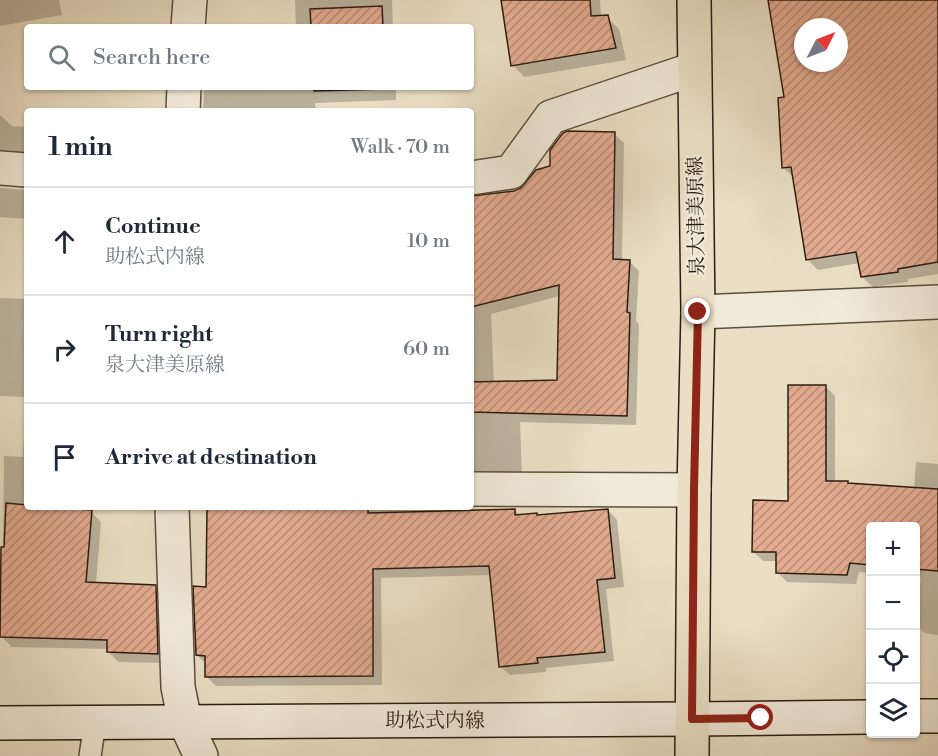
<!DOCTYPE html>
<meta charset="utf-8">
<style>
:root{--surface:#fff;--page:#f2f2f3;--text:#1f2937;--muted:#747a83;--line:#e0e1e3}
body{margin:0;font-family:"Libre Bodoni","Noto Serif JP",serif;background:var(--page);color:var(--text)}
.controls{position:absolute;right:18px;bottom:18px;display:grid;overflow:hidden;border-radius:6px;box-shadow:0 2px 4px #0004}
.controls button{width:54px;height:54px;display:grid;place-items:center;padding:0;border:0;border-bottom:2px solid var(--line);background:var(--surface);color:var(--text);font:30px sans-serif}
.compass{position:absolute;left:794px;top:18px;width:54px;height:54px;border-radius:50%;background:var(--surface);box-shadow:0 2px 4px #0004;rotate:48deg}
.stop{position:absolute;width:18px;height:18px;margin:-14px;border:4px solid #8f2418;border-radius:50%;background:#fff}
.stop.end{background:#8f2418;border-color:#fff;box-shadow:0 2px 6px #0008}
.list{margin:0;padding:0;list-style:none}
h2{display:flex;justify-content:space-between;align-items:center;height:78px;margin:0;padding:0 24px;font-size:26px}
h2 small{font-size:20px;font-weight:400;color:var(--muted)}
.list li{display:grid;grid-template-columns:39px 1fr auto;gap:18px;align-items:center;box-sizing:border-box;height:108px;padding:0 24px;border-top:2px solid var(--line)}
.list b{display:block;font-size:22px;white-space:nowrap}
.list p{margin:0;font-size:20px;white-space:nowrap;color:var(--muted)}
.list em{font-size:20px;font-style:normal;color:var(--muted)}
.icon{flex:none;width:33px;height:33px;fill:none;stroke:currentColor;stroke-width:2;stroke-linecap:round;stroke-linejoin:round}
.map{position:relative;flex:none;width:938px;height:756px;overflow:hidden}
.search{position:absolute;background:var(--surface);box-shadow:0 2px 4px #0004;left:24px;top:24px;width:450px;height:66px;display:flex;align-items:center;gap:15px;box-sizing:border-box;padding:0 21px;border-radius:6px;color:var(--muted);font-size:22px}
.panel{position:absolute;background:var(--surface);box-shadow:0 2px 4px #0004;left:24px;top:108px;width:450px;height:402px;border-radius:6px}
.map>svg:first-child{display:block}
</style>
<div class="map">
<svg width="938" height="756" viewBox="0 0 938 756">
<defs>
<pattern id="building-hatch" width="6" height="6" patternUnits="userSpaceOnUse" patternTransform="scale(1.5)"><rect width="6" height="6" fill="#e4ab91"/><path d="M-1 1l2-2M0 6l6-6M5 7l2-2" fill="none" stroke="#b98b75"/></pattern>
</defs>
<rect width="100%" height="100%" fill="#eadfc5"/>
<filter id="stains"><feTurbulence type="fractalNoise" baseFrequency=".00333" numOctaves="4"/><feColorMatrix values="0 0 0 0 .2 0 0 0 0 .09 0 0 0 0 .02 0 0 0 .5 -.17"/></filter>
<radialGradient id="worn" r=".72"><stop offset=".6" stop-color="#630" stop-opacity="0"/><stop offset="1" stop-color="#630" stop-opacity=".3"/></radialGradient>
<g fill="#0003" fill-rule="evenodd">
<polygon points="0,0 59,0 62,15 0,26"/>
<polygon points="295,0 392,0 393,27 296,27"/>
<polygon points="503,0 600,0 601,17 607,17 619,29 626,60 524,77 513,65"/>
<path d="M769,0h169v274l-30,5v3l-35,5 -11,-10 -2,-14 -42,7 -11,-11 -12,-80 -12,-12 3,-68zM803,27h36v36h-36z"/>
<polygon points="204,87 396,87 396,100 315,103 316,111 203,111"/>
<polygon points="0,115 12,126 27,127 27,161 0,165"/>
<path d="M614,134l10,9 -2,118h7l10,10 -3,50 3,3 -3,101 -116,-3 2,57 -51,3v-284l44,-6 6,-2 30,-23zM560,296l-2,85 -64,2 -3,-69z"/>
<polygon points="0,188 27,190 27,219 0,217"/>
<polygon points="0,298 27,299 27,397 0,396"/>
<polygon points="826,387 835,396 835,482 914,489 916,462 938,464 938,635 924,633 916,624 921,577 916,576 916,526 870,526 870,573 859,572 856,584 787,582 778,573 777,561 763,561 754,552 789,502"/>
<polygon points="25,412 27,413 27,507 75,507 74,510 91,512 101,522 96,584 155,586 165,597 168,663 119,662 108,652 109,649 12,647 2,637 2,607 0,607 0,561 3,561 4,456 23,457"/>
<polygon points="208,507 463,507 471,509 514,509 520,516 538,516 608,510 617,520 624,587 606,589 614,661 546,668 546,672 510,675 500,666 492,575 381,578 382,685 216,686 206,676 206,664 197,655 208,588"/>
</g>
<g fill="url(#building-hatch)" stroke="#2b1d0f" stroke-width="1.5" fill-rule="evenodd">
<polygon points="501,0 590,0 591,16 608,15 616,48 511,66"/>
<path d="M768,0h170v262l-40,7v3l-37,5 -5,-25 -50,8 -15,-93 -9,1 -4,-70 6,-1zM803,27h36v36h-36z"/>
<polygon points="382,6 383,27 311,27 310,9"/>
<polygon points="314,87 385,87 385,89 314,91"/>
<polygon points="567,131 615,132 613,259 630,260 627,312 630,313 627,416 471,412 471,382 557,380 559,285 471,307 471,196 514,191 521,188 536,170 550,166 550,150 563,133"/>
<polygon points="788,385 826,385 826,481 848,481 848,483 938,489 938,571 915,569 915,526 870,526 870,565 850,563 847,575 776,573 776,552 752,552 753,500 788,501"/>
<polygon points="6,503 27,505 27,507 52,507 92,510 86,582 156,585 158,654 107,652 107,640 0,637 1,547 4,547"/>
<polygon points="207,507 368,507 368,513 515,509 515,515 537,513 537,515 608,509 615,578 597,580 605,652 537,658 538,663 499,667 489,566 373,569 373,676 205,677 205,656 196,655 193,586 206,587"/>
</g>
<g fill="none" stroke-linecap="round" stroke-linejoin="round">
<g stroke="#5b4e3c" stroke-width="24">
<polyline id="lane" points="90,756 95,723"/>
</g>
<g stroke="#5b4e3c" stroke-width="36">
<g id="street">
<polyline points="188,27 190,0"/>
<polyline points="183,111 184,87"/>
<polyline points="0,168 27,170"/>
<polyline points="471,178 511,172 551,117 694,69"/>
<polyline points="698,312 938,302"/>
<polyline points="471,489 694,490"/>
<polyline points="172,507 178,687 185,722 201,756"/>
</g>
</g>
<g stroke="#2b1d0f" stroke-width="36">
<g id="secondary">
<polyline points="916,716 938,716"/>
<polyline points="0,723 692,719 870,717"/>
</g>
</g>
<g stroke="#2b1d0f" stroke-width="36">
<polyline id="primary" points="692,756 694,490 698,312 694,0"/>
</g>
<use href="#lane" stroke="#f1ead9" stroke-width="21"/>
<use href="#street" stroke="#f1ead9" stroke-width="33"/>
<use href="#secondary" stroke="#f1ead9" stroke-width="33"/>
<use href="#primary" stroke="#eadfc5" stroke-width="33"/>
</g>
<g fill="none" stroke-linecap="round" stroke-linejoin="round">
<polyline stroke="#8f2418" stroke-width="8" points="698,312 694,490 692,719 761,718"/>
</g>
<g text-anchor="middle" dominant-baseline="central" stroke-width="4.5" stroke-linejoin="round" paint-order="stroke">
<g font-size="20" fill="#2b1d0f" stroke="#f1ead9">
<text transform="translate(697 216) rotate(-91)">泉大津美原線</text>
<text x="435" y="721">助松式内線</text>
</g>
</g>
<rect width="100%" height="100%" filter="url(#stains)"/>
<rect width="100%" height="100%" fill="url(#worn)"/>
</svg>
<div class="controls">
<button>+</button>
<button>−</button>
<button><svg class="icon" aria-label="locate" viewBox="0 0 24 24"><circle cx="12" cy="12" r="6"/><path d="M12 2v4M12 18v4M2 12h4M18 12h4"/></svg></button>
<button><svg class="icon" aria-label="layers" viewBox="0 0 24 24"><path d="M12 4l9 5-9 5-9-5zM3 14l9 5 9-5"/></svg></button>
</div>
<svg class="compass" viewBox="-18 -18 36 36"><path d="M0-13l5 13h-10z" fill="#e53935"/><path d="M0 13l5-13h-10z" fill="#747a83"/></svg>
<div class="stop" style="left:761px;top:718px"></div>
<div class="stop end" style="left:698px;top:312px"></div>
<div class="search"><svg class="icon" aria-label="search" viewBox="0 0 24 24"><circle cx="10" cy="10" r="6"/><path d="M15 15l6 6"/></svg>Search here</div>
<section class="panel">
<h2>1 min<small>Walk · 70 m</small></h2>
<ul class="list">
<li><svg class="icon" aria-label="ahead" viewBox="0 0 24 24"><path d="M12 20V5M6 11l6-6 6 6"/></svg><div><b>Continue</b><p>助松式内線</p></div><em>10 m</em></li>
<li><svg class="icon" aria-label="right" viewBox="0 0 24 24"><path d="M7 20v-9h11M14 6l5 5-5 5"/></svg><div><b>Turn right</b><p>泉大津美原線</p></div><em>60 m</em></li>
<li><svg class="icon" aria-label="arrive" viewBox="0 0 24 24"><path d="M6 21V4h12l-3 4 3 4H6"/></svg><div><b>Arrive at destination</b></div></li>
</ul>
</section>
</div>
